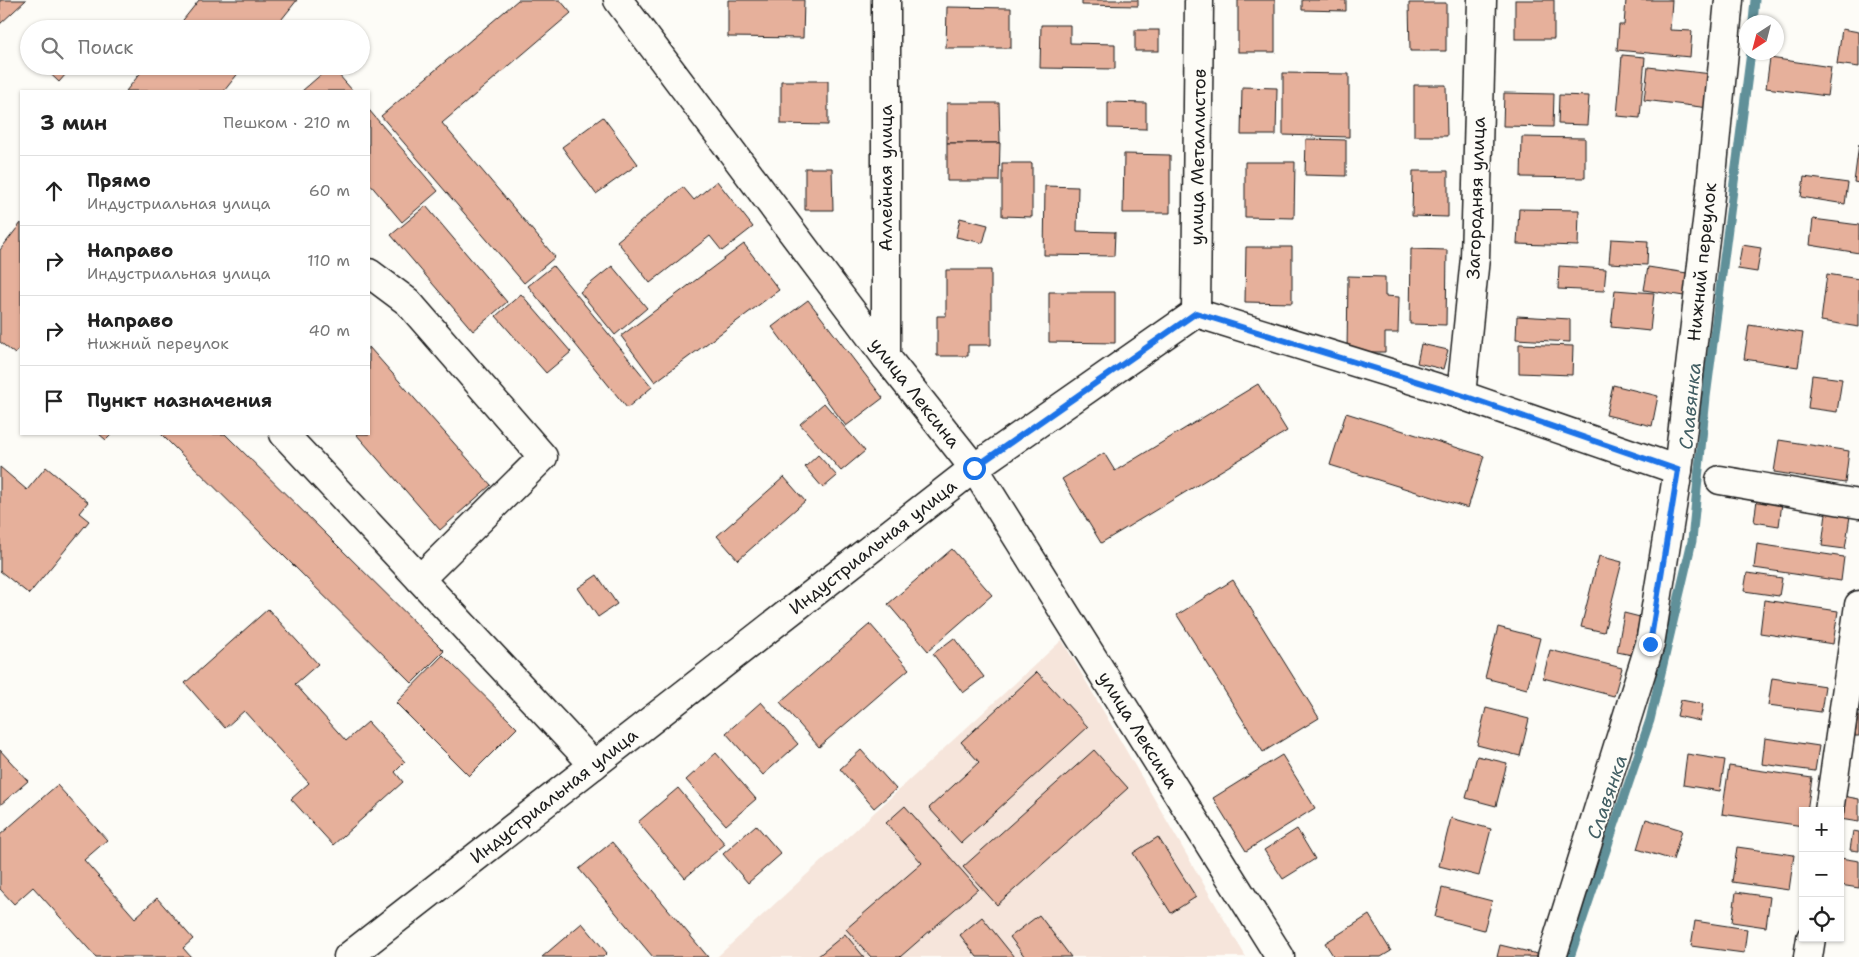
<!DOCTYPE html>
<html lang="ru">
<meta charset="utf-8">
<style>
:root{--surface:#fff;--page:#f2f2f2;--text:#222;--muted:#767676;--line:#e0e0e0}
body{margin:0;font-family:"Shantell Sans",sans-serif;background:var(--page);color:var(--text)}
.controls{position:absolute;right:15px;bottom:15px;display:grid;overflow:hidden;border-radius:0px;box-shadow:0 1px 4px #0004}
.controls button{width:45px;height:45px;display:grid;place-items:center;padding:0;border:0;border-bottom:1px solid var(--line);background:var(--surface);color:var(--text);font:25px sans-serif}
.compass{position:absolute;left:1739px;top:15px;width:45px;height:45px;border-radius:50%;background:var(--surface);box-shadow:0 1px 4px #0004;rotate:216deg}
.stop{position:absolute;width:15px;height:15px;margin:-11px;border:4px solid #1a73e8;border-radius:50%;background:#fff}
.stop.end{background:#1a73e8;border-color:#fff;box-shadow:0 1px 5px #0008}
.list{margin:0;padding:0;list-style:none}
h2{display:flex;justify-content:space-between;align-items:center;height:65px;margin:0;padding:0 20px;font-size:21px}
h2 small{font-size:16px;font-weight:400;color:var(--muted)}
.list li{display:grid;grid-template-columns:32px 1fr auto;gap:15px;align-items:center;box-sizing:border-box;height:70px;padding:0 20px;border-top:1px solid var(--line)}
.list b{display:block;font-size:19px;white-space:nowrap}
.list p{margin:0;font-size:16px;white-space:nowrap;color:var(--muted)}
.list em{font-size:16px;font-style:normal;color:var(--muted)}
.icon{flex:none;width:28px;height:28px;fill:none;stroke:currentColor;stroke-width:2;stroke-linecap:round;stroke-linejoin:round}
.map{position:relative;flex:none;width:1859px;height:957px;overflow:hidden}
.search{position:absolute;background:var(--surface);box-shadow:0 1px 4px #0004;left:20px;top:20px;width:350px;height:55px;display:flex;align-items:center;gap:12px;box-sizing:border-box;padding:0 18px;border-radius:28px;color:var(--muted);font-size:19px}
.panel{position:absolute;background:var(--surface);box-shadow:0 1px 4px #0004;left:20px;top:90px;width:350px;height:345px;border-radius:0px}
.map>svg:first-child{display:block}
</style>
<div class="map">
<svg width="1859" height="957" viewBox="0 0 1859 957">
<rect width="100%" height="100%" fill="#fdfcf7"/>
<filter id="ink" filterUnits="userSpaceOnUse"><feTurbulence type="fractalNoise" baseFrequency=".02" numOctaves="2"/><feDisplacementMap in="SourceGraphic" scale="10" xChannelSelector="R" yChannelSelector="G"/><feConvolveMatrix kernelMatrix="1 2 1 2 8 2 1 2 1" color-interpolation-filters="sRGB"/></filter>
<g filter="url(#ink)">
<polygon fill="#f6e5db" points="1062,640 1246,957 717,957"/>
<g fill="none" stroke-linecap="round" stroke-linejoin="round">
<g stroke="#619099" stroke-width="9">
<polyline points="1753,22 1755,0"/>
<polyline points="1570,957 1650,720 1692,541 1706,397 1751,52"/>
</g>
</g>
<g fill="#e6b09b" stroke="#1c1c1c">
<polygon points="0,0 26,0 0,24"/>
<polygon points="199,0 297,0 274,29 176,29"/>
<polygon points="518,0 560,0 571,13 442,123 555,257 524,283 381,116"/>
<polygon points="728,0 804,0 803,38 728,37"/>
<polygon points="1082,0 1138,0 1138,6 1082,5"/>
<rect x="1238" y="0" width="37" height="52"/>
<polygon points="1302,0 1346,0 1346,11 1302,10"/>
<rect x="1515" y="0" width="39" height="39"/>
<polygon points="1626,0 1672,0 1670,30 1692,31 1690,57 1617,50 1619,25 1624,25"/>
<polygon points="1409,3 1446,3 1446,51 1410,51"/>
<polygon points="947,7 1011,8 1011,48 946,48"/>
<polygon points="1041,25 1070,25 1070,43 1115,44 1115,69 1040,68"/>
<polygon points="1842,29 1859,32 1859,67 1837,64"/>
<rect x="1135" y="30" width="24" height="21"/>
<polygon points="1622,55 1645,57 1640,118 1617,116"/>
<polygon points="1770,58 1831,67 1827,96 1766,88"/>
<polygon points="42,66 73,66 59,82"/>
<polygon points="146,66 244,66 224,91 126,91"/>
<polygon points="331,66 353,91 302,91"/>
<polygon points="1648,67 1712,74 1709,108 1644,100"/>
<polygon points="1283,73 1349,74 1349,137 1283,135"/>
<polygon points="781,81 828,81 828,125 781,124"/>
<polygon points="1414,85 1446,85 1447,136 1414,136"/>
<polygon points="1242,87 1277,88 1276,135 1241,135"/>
<polygon points="1504,93 1554,94 1553,127 1503,126"/>
<polygon points="1559,95 1589,96 1587,125 1558,124"/>
<polygon points="1108,102 1146,103 1146,129 1108,128"/>
<polygon points="947,103 999,103 1000,143 947,143"/>
<polygon points="369,110 438,191 402,222 369,183"/>
<polygon points="603,117 638,164 596,194 562,147"/>
<polygon points="1522,137 1585,138 1585,178 1521,177"/>
<polygon points="1306,139 1346,140 1346,176 1305,175"/>
<polygon points="947,143 1000,143 999,181 947,181"/>
<polygon points="1859,144 1859,183 1854,182"/>
<polygon points="1124,154 1170,155 1170,213 1123,213"/>
<polygon points="1245,162 1295,162 1294,218 1245,217"/>
<polygon points="1002,163 1032,163 1032,217 1002,216"/>
<polygon points="805,168 832,168 833,210 805,210"/>
<polygon points="1413,171 1448,171 1448,217 1412,216"/>
<polygon points="1804,177 1848,183 1845,204 1801,197"/>
<polygon points="717,181 753,227 722,251 710,236 650,283 617,241 683,187 694,200"/>
<polygon points="1045,186 1078,187 1077,231 1115,232 1114,256 1044,255"/>
<polygon points="426,206 507,302 473,331 391,235"/>
<polygon points="1519,209 1579,210 1578,246 1517,244"/>
<polygon points="960,218 988,225 983,243 956,237"/>
<polygon points="1813,219 1859,225 1859,253 1810,245"/>
<polygon points="21,223 21,346 15,354 0,342 0,250"/>
<polygon points="1611,239 1648,241 1647,265 1609,263"/>
<polygon points="744,244 779,290 655,382 621,336"/>
<polygon points="1742,245 1761,248 1757,272 1738,269"/>
<polygon points="1246,247 1292,247 1292,303 1245,302"/>
<polygon points="1411,249 1447,250 1446,325 1410,324"/>
<polygon points="553,266 652,387 627,408 528,286"/>
<polygon points="612,266 647,308 615,335 580,292"/>
<polygon points="1559,266 1606,269 1604,291 1558,289"/>
<polygon points="1648,267 1687,273 1684,296 1644,290"/>
<polygon points="946,270 991,270 991,345 968,345 968,356 937,356 937,316 946,316"/>
<polygon points="1827,274 1859,279 1859,327 1821,321"/>
<polygon points="1348,276 1385,277 1385,296 1399,297 1398,333 1385,333 1385,352 1347,352"/>
<polygon points="1615,290 1654,293 1650,331 1611,327"/>
<polygon points="1049,292 1115,292 1115,343 1049,342"/>
<polygon points="521,294 571,352 546,373 496,316"/>
<polygon points="808,300 883,398 846,426 772,327"/>
<polygon points="1517,316 1570,319 1570,342 1516,339"/>
<polygon points="1749,325 1803,333 1798,367 1744,359"/>
<polygon points="1421,344 1448,350 1443,369 1417,363"/>
<polygon points="1519,344 1573,346 1572,375 1519,373"/>
<polygon points="369,347 491,485 440,530 356,434 369,434"/>
<polygon points="1812,375 1842,379 1837,412 1808,408"/>
<polygon points="1258,384 1287,431 1101,543 1062,479 1104,453 1115,471"/>
<polygon points="1613,385 1658,396 1652,426 1606,415"/>
<polygon points="824,403 865,451 841,471 800,424"/>
<polygon points="1346,413 1484,456 1468,508 1330,465"/>
<polygon points="99,434 112,434 106,440"/>
<polygon points="161,434 225,434 444,651 412,683"/>
<polygon points="1779,440 1849,451 1845,483 1774,472"/>
<polygon points="818,455 837,476 823,488 805,467"/>
<polygon points="0,467 27,490 46,467 88,502 79,513 89,521 29,594 0,571"/>
<polygon points="784,477 805,501 738,560 717,536"/>
<polygon points="1757,500 1782,503 1779,526 1754,522"/>
<polygon points="1826,513 1850,516 1845,549 1822,546"/>
<polygon points="1757,544 1844,557 1841,581 1754,568"/>
<polygon points="952,549 992,595 928,651 888,604"/>
<polygon points="1599,556 1622,562 1604,632 1581,627"/>
<polygon points="1747,573 1782,578 1779,596 1744,591"/>
<polygon points="597,575 617,604 598,617 578,588"/>
<polygon points="1233,580 1319,718 1263,752 1177,615"/>
<polygon points="1764,600 1838,611 1833,644 1760,633"/>
<polygon points="268,609 318,664 295,684 346,741 368,722 405,762 395,772 403,782 333,845 291,799 309,783 244,711 225,728 185,683"/>
<polygon points="1624,613 1640,617 1632,655 1617,652"/>
<polygon points="870,624 909,669 819,747 780,702"/>
<polygon points="1498,627 1540,638 1527,689 1485,678"/>
<polygon points="954,638 984,677 963,693 933,654"/>
<polygon points="1550,650 1622,668 1614,696 1543,678"/>
<polygon points="443,655 517,728 469,776 396,703"/>
<polygon points="1037,672 1088,727 961,843 929,808 979,762 961,742"/>
<polygon points="1772,678 1825,686 1821,712 1768,705"/>
<polygon points="1681,700 1703,704 1700,721 1677,716"/>
<polygon points="761,702 798,744 763,775 726,733"/>
<polygon points="1859,706 1859,736 1855,736"/>
<polygon points="1486,708 1529,719 1520,756 1477,745"/>
<polygon points="1765,738 1819,746 1815,771 1762,764"/>
<polygon points="0,750 28,781 0,805"/>
<polygon points="861,750 896,789 874,808 840,769"/>
<polygon points="1094,750 1128,788 997,905 963,867"/>
<polygon points="716,753 756,799 726,825 686,780"/>
<polygon points="1687,754 1725,760 1720,791 1683,785"/>
<polygon points="1282,755 1315,808 1246,851 1213,798"/>
<polygon points="1477,756 1507,763 1496,806 1466,798"/>
<polygon points="1729,766 1812,778 1807,811 1803,811 1803,826 1722,814"/>
<polygon points="57,785 107,840 84,860 135,918 157,898 193,939 183,948 191,957 96,957 33,887 14,904 0,889 0,835"/>
<polygon points="678,788 725,844 685,878 638,822"/>
<polygon points="1843,796 1859,799 1859,822 1840,819"/>
<polygon points="905,806 978,889 900,957 871,957 846,929 922,863 886,823"/>
<polygon points="1451,818 1491,829 1479,876 1439,866"/>
<polygon points="1646,819 1682,830 1673,860 1637,849"/>
<polygon points="756,825 781,854 748,883 723,854"/>
<polygon points="1297,829 1315,859 1283,879 1264,850"/>
<polygon points="1853,831 1859,832 1859,851 1850,850"/>
<polygon points="1158,837 1196,897 1171,913 1133,853"/>
<polygon points="612,842 708,957 653,957 579,869"/>
<polygon points="1737,847 1794,855 1789,890 1732,882"/>
<polygon points="1840,858 1859,861 1859,888 1840,885"/>
<polygon points="1442,888 1492,901 1484,930 1435,917"/>
<polygon points="1736,892 1770,897 1766,927 1732,922"/>
<polygon points="1039,915 1071,957 1025,957 1010,937"/>
<polygon points="1369,915 1391,951 1381,957 1334,957 1325,943"/>
<polygon points="982,917 1014,957 977,957 960,935"/>
<polygon points="1695,921 1747,929 1744,953 1691,946"/>
<polygon points="582,923 607,953 603,957 542,957"/>
<polygon points="845,934 864,957 817,957"/>
<polygon points="1500,945 1542,955 1541,957 1497,957"/>
</g>
<g fill="none" stroke-linecap="round" stroke-linejoin="round">
<g stroke="#1c1c1c" stroke-width="31">
<g id="minor">
<polyline points="618,0 886,357 974,468 1280,957"/>
<polyline points="369,273 408,302 543,457 420,579"/>
<polyline points="1196,313 1199,0"/>
<polyline points="886,357 886,0"/>
<polyline points="1461,395 1475,258 1482,0"/>
<polyline points="284,434 594,765"/>
<polyline points="1720,480 1859,504"/>
<polyline points="1829,811 1859,605"/>
<polyline points="348,957 974,468 1196,313 1461,395 1678,470"/>
<polyline points="1552,957 1650,644 1678,470 1710,196 1729,0"/>
<polyline points="1808,957 1811,938"/>
</g>
</g>
<use href="#minor" stroke="#fdfcf7" stroke-width="28"/>
</g>
</g>
<g fill="none" stroke-linecap="round" stroke-linejoin="round" filter="url(#ink)">
<polyline stroke="#1a73e8" stroke-width="6" points="974,468 1196,313 1461,395 1678,470 1650,644"/>
</g>
<g text-anchor="middle" dominant-baseline="central" stroke-width="4" stroke-linejoin="round" paint-order="stroke">
<g font-size="18" fill="#1c1c1c" stroke="#fdfcf7">
<text transform="translate(1198 157) rotate(-89)">улица Металлистов</text>
<text transform="translate(886 178) rotate(-90)">Аллейная улица</text>
<text transform="translate(1476 198) rotate(-88)">Загородняя улица</text>
<text transform="translate(1702 262) rotate(-84)">Нижний переулок</text>
<text transform="translate(915 393) rotate(52)">улица Лексина</text>
<text transform="translate(873 547) rotate(-38)">Индустриальная улица</text>
<text transform="translate(1138 730) rotate(58)">улица Лексина</text>
<text transform="translate(554 796) rotate(-38)">Индустриальная улица</text>
</g>
<g font-size="19" font-style="italic" fill="#446065" stroke="#fdfcf7">
<text transform="translate(1690 406) rotate(-84)">Славянка</text>
<text transform="translate(1607 797) rotate(-71)">Славянка</text>
</g>
</g>
</svg>
<div class="controls">
<button>+</button>
<button>−</button>
<button><svg class="icon" aria-label="locate" viewBox="0 0 24 24"><circle cx="12" cy="12" r="6"/><path d="M12 2v4M12 18v4M2 12h4M18 12h4"/></svg></button>
</div>
<svg class="compass" viewBox="-18 -18 36 36"><path d="M0-13l5 13h-10z" fill="#e53935"/><path d="M0 13l5-13h-10z" fill="#767676"/></svg>
<div class="stop" style="left:974px;top:468px"></div>
<div class="stop end" style="left:1650px;top:644px"></div>
<div class="search"><svg class="icon" aria-label="search" viewBox="0 0 24 24"><circle cx="10" cy="10" r="6"/><path d="M15 15l6 6"/></svg>Поиск</div>
<section class="panel">
<h2>3 мин<small>Пешком · 210 m</small></h2>
<ul class="list">
<li><svg class="icon" aria-label="ahead" viewBox="0 0 24 24"><path d="M12 20V5M6 11l6-6 6 6"/></svg><div><b>Прямо</b><p>Индустриальная улица</p></div><em>60 m</em></li>
<li><svg class="icon" aria-label="right" viewBox="0 0 24 24"><path d="M7 20v-9h11M14 6l5 5-5 5"/></svg><div><b>Направо</b><p>Индустриальная улица</p></div><em>110 m</em></li>
<li><svg class="icon" aria-label="right" viewBox="0 0 24 24"><path d="M7 20v-9h11M14 6l5 5-5 5"/></svg><div><b>Направо</b><p>Нижний переулок</p></div><em>40 m</em></li>
<li><svg class="icon" aria-label="arrive" viewBox="0 0 24 24"><path d="M6 21V4h12l-3 4 3 4H6"/></svg><div><b>Пункт назначения</b></div></li>
</ul>
</section>
</div>
